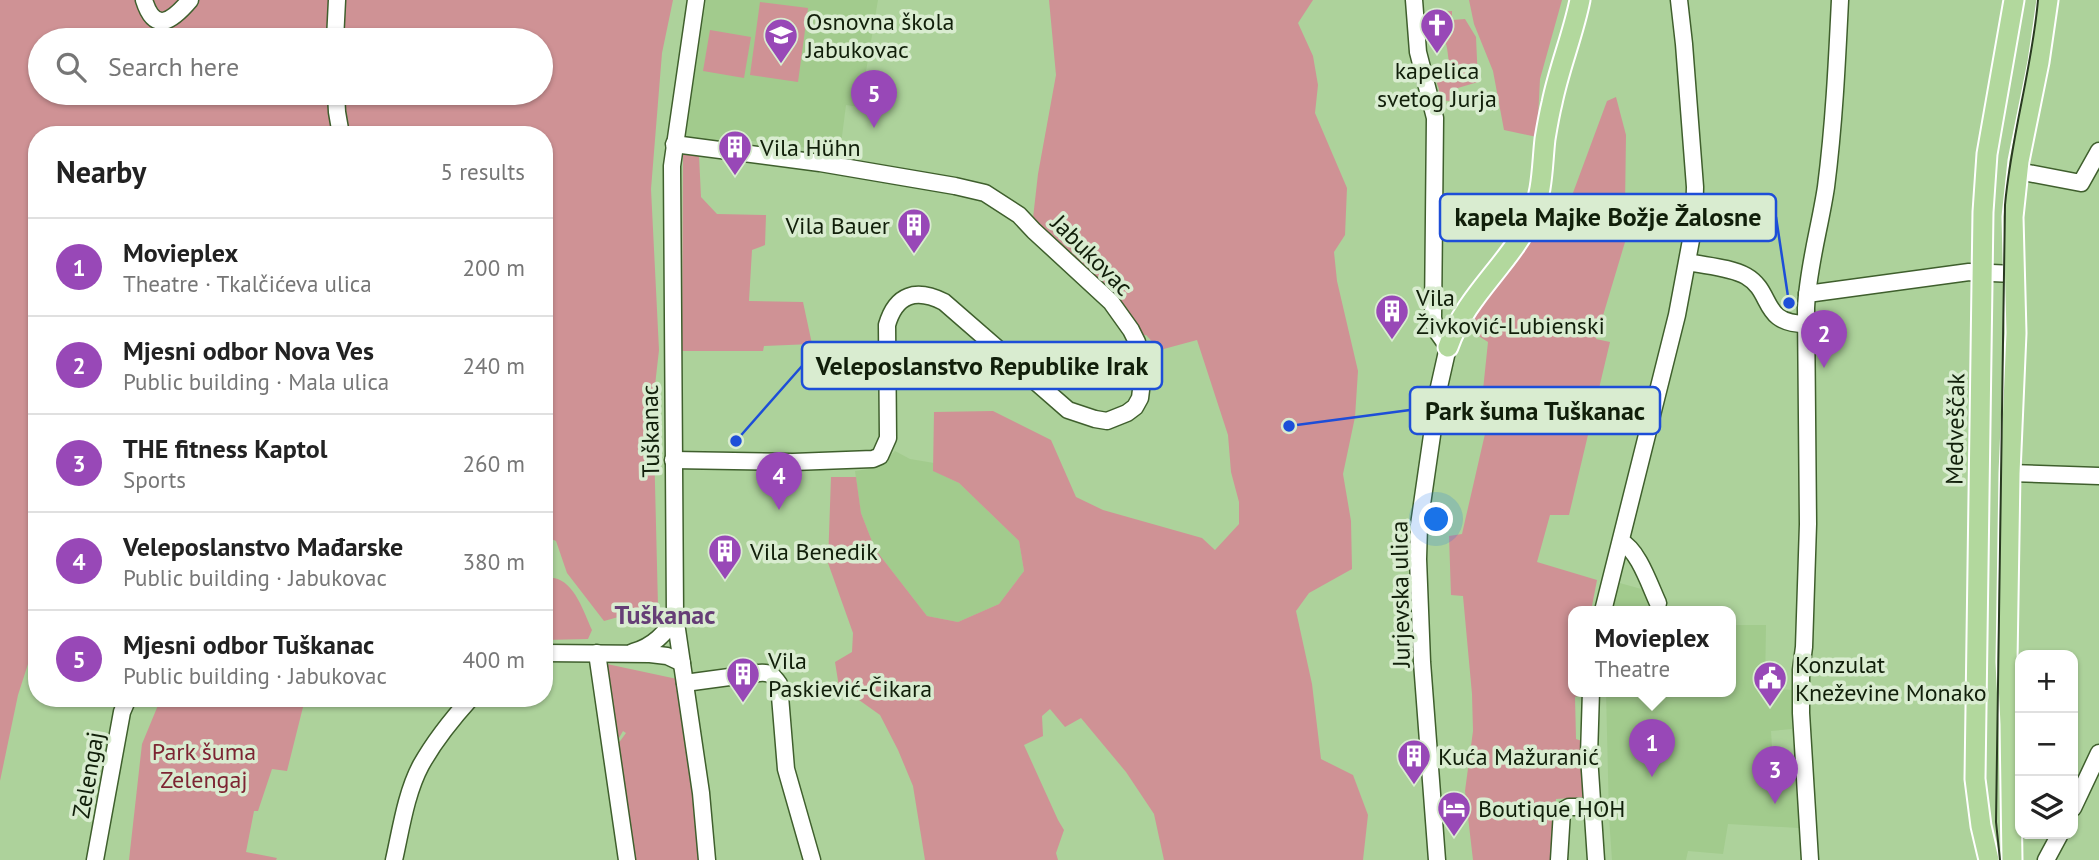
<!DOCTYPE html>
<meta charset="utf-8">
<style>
:root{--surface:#fff;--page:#f2f2f2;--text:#222;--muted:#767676;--line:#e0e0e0;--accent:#9848b7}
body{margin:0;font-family:"PT Sans",sans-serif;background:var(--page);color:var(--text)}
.controls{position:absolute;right:21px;bottom:21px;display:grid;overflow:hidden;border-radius:14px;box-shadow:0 2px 5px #0004}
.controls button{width:63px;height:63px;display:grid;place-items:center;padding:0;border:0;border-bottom:2px solid var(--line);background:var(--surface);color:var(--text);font:35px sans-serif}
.you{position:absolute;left:1437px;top:520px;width:24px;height:24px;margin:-18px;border:5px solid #fff;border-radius:50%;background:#1a73e8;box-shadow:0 0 0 10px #1a73e833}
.badge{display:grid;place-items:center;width:46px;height:46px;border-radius:50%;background:var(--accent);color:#fff;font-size:23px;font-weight:700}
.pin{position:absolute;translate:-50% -58px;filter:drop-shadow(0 2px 4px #0008)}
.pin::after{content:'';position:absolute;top:37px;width:24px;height:21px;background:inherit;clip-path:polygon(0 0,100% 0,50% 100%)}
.popup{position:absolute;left:1568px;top:606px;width:168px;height:91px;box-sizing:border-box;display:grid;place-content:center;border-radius:14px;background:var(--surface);filter:drop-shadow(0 2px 5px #0005);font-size:23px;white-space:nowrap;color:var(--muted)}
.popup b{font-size:26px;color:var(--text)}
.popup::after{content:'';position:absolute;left:50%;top:100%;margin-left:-14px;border:14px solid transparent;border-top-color:var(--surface)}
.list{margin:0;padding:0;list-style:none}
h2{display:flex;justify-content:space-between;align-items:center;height:91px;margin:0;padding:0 28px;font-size:30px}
h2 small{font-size:23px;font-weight:400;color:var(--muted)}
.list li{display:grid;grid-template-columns:46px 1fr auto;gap:21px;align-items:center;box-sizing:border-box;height:98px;padding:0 28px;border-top:2px solid var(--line)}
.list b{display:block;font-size:26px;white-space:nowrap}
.list p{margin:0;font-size:23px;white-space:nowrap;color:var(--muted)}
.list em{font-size:23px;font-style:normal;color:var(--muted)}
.icon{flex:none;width:38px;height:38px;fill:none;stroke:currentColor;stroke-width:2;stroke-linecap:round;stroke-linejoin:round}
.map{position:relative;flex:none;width:2099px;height:860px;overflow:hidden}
.search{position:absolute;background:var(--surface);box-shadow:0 2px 5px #0004;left:28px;top:28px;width:525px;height:77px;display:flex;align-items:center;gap:18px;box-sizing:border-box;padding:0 24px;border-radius:38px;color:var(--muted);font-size:26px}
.panel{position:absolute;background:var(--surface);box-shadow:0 2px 5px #0004;left:28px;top:126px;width:525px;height:581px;border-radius:28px}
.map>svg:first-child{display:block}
</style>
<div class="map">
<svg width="2099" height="860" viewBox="0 0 2099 860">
<rect width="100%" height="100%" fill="#add29b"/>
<g fill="#a2cb8d">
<polygon points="706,0 878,0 860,107 846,105 840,152 745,140 744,146 685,137"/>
<polygon points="895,451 910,459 934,463 934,471 959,483 1019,541 1024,571 999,604 958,622 927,616 875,549 861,513 855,471 869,469 883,463"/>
<polygon points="1616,582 1663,595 1658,607 1677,611 1612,611"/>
<polygon points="1731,625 1766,625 1765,688 1792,690 1792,729 1771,731 1774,778 1795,777 1799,828 1728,824 1723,854 1688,851 1686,860 1612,860 1609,817 1606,691 1731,691"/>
</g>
<g fill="#cf9295" fill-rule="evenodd">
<path d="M0,0h673l-11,53 -11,136 8,161 -6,53 5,203 -54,15 -37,-48 -11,-32 -12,-5v-401h-507v501l-19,59 -18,86zM40,40h501v53h-501z"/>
<polygon points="1049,0 1313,0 1298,23 1313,56 1318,85 1315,113 1347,188 1345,235 1334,252 1337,281 1358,371 1355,417 1343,474 1351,521 1352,569 1309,593 1296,611 1312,684 1321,759 1353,775 1368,815 1363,860 1164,860 1154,814 1126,772 1081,718 1065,727 1050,709 1042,716 1043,736 1024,745 1058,820 1064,830 1056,853 1058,860 925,860 913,786 898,750 880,715 852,695 850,686 839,687 835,662 852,652 853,633 828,563 831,477 856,477 861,513 875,549 927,616 958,622 999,604 1024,571 1019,541 959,483 933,471 934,412 993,411 1051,440 1076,497 1103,510 1202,538 1215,550 1239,524 1239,502 1231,472 1228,435 1197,340 1160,350 1146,335 1140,336 1038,228 1033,218 1038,174 1056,75"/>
<polygon points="1469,0 1562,0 1540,79 1537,137 1504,130 1493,71 1474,24"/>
<polygon points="760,2 808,8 798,82 750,75"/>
<path d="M1452,11v9l13,-1 11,18 2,45 -27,8 -1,11 -12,-1 1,-11 -6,-17 17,-4c-4,-20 0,-34 -22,-38l-4,-17z"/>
<polygon points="710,30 751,37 744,78 703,71"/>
<polygon points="1616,97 1626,135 1625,206 1634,212 1596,339 1610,342 1569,515 1550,515 1537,562 1597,580 1591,611 1573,611 1573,691 1584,691 1584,694 1575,697 1576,739 1582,741 1586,797 1556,799 1553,838 1555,860 1473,860 1465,791 1473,731 1472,694 1463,596 1451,595 1449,536 1462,534 1490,412 1481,409 1488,342 1466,328 1494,286 1530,244 1546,207 1567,209 1607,101"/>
<polygon points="683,155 699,155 701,197 717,214 766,215 765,245 752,250 749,301 803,302 812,344 764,346 763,351 682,351"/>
<path d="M554,578c21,4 30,35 38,52l-4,9 -44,1v-60z"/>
<polygon points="607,664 677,679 695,783 701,860 636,860 619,750 615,748 626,733 623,731 615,745 607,688"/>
<polygon points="161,698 308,698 303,707 287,771 272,769 258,811 254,811 246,852 277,858 276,860 129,860 142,744"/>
</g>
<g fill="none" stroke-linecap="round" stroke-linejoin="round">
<g stroke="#3f5f2d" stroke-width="19">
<g id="minor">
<path d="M144,0c11,35 29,20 46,0"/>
<polyline points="696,0 672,166 675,616 701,793 707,860"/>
<polyline points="1414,0 1418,52 1435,118 1433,318 1436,330 1448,347 1439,387 1419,525 1418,559 1422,662 1437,860"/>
<polyline points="335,40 337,0"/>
<polyline points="336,93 337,112 341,135"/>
<polyline points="2018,171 2081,183 2099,151"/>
<path d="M1688,262c18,4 42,5 58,14 28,16 14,48 60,48"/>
<polyline points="1807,294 1969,272 2014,274"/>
<path d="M673,460l120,2 80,-3 7,-3 8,-18 -1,-113c9,-31 29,-37 57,-23l124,108 27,9 12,2 20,-8 8,-6 5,-9 2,-16 -5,-40 -6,-12 -20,-28 -77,-71 -15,-16 -34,-22 -30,-7 -135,-23 -146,-19"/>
<polyline points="2010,473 2099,476"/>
<path d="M1621,542c17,7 29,44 37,61"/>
<polyline points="1603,611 1677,315 1694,224 1695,187 1684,44 1679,0"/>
<path d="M633,652c19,-5 34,-19 42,-36"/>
<polyline points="544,653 650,654 667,656 682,663"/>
<polyline points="597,653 627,860"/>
<path d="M685,683l74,-10c11,-1 14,2 20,11l7,85 26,91"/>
<polyline points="1591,691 1589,756 1596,860"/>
<polyline points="2073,808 2099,753"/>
<polyline points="95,860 122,712 128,698"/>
<path d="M394,860c7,-31 12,-67 27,-95 14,-25 31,-46 50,-67"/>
<polyline points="1559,860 1562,811 1569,807 1591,807"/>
<path d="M1810,860l-9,-147v-43l3,-23 4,-123 -2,-216c2,-41 14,-81 20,-121 8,-62 11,-125 14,-187"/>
<polyline points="2046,860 2060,834"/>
</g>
</g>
<g stroke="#fff" stroke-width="23">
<g id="major">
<path d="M1448,347c18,-52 62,-83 83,-129 12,-25 11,-53 14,-79 2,-12 4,-24 7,-36 7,-35 21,-68 28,-103"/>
<polyline points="1989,860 1981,826 1975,779 1983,212 1987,154 2014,0"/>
<polyline points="2012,860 2010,724 2007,662 2010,473 2016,333 2013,217 2019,161 2039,62 2048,0"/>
</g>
</g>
<use href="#minor" stroke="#fff" stroke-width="16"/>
<use href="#major" stroke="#b2d89d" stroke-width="19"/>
<path stroke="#293a20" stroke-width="2" d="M2000,860l-4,-38 9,-617c6,-69 27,-136 33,-205"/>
</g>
<defs>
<g id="church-pin" transform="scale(1.75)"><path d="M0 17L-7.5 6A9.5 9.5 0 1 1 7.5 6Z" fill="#9848b7" stroke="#d9ecd0"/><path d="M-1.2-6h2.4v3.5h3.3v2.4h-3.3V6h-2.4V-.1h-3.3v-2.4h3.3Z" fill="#fff"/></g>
<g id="school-pin" transform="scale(1.75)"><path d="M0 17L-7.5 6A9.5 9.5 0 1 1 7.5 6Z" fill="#9848b7" stroke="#d9ecd0"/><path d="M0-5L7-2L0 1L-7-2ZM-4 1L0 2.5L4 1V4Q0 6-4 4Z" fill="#fff"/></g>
<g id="building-pin" transform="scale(1.75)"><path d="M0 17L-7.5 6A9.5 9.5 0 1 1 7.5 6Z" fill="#9848b7" stroke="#d9ecd0"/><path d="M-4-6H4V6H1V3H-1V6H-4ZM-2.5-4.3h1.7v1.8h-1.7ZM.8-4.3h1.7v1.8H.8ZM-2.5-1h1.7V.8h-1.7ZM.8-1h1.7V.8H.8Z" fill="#fff"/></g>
<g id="civic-pin" transform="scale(1.75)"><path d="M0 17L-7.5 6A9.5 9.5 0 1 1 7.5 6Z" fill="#9848b7" stroke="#d9ecd0"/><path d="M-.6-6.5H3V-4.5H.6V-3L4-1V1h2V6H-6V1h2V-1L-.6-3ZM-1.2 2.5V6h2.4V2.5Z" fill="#fff"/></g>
<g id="hotel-pin" transform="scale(1.75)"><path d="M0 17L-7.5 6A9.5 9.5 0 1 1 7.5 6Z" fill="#9848b7" stroke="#d9ecd0"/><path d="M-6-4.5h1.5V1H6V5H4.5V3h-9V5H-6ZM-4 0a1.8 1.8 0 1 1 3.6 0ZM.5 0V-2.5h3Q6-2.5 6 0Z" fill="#fff"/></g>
</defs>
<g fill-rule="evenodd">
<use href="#church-pin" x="1437" y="25"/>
<use href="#school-pin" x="781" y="35"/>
<use href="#building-pin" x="735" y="147"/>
<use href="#building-pin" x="914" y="225"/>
<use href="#building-pin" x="1392" y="311"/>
<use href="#building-pin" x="725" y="551"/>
<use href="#building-pin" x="743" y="674"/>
<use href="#civic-pin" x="1770" y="678"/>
<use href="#building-pin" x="1414" y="756"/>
<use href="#hotel-pin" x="1454" y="808"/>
</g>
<g text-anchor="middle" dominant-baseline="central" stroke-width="7" stroke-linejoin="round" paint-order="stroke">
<g font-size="24" fill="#111f0a" stroke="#d9ecd0" text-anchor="start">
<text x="806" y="21">Osnovna škola<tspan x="806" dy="28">Jabukovac</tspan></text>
<text x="1437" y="70" text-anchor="middle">kapelica<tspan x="1437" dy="28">svetog Jurja</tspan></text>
<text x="760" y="147">Vila Hühn</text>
<text x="890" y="225" text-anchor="end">Vila Bauer</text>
<text x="1416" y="297">Vila<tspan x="1416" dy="28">Živković-Lubienski</tspan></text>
<text x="750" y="551">Vila Benedik</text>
<text x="768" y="660">Vila<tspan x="768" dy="28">Paskiević-Čikara</tspan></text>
<text x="1795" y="664">Konzulat<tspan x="1795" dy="28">Kneževine Monako</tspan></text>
<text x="1438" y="756">Kuća Mažuranić</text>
<text x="1478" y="808">Boutique HOH</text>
</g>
<g font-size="24" fill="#111f0a" stroke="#d9ecd0">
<text transform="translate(1092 255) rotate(45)">Jabukovac</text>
<text transform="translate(1955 429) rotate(-89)">Medveščak</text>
<text transform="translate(650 431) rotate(-91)">Tuškanac</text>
<text transform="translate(1400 594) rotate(-91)">Jurjevska ulica</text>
<text transform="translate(88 775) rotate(-80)">Zelengaj</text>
</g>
<g font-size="24" fill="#7d2432" stroke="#d9ecd0">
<text x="204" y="751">Park šuma<tspan x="204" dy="28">Zelengaj</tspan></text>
</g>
<g font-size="26" font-weight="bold" fill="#653e76" stroke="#d9ecd0">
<text x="665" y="614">Tuškanac</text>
</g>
</g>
<path fill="none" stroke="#1d4ed8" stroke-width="2.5" d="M1789 303L1776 217M736 441L802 366M1289 426L1410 410"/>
<g fill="#1d4ed8" stroke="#d9ecd0" stroke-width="2.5">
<circle cx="1789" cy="303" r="7"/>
<circle cx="736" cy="441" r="7"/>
<circle cx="1289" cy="426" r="7"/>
</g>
<g fill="#d9ecd0" stroke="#1d4ed8" stroke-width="2.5">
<rect x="1440" y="194" width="336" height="47" rx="7"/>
<rect x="802" y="342" width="360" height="47" rx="7"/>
<rect x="1410" y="387" width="250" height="47" rx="7"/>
</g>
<g font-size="26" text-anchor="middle" font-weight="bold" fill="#111f0a">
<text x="1608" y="226">kapela Majke Božje Žalosne</text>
<text x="982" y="375">Veleposlanstvo Republike Irak</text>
<text x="1535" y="420">Park šuma Tuškanac</text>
</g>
</svg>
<div class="controls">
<button>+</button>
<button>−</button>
<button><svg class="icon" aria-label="layers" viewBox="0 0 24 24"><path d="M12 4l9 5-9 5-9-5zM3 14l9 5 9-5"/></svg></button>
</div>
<div class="you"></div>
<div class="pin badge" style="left:1652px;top:777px">1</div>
<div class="popup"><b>Movieplex</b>Theatre</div>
<div class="pin badge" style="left:1824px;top:368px">2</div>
<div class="pin badge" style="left:1775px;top:804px">3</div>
<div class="pin badge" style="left:779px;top:510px">4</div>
<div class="pin badge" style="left:874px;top:128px">5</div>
<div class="search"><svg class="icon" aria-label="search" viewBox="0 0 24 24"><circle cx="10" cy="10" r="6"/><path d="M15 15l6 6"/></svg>Search here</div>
<section class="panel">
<h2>Nearby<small>5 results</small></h2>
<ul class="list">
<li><span class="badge">1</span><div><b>Movieplex</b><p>Theatre · Tkalčićeva ulica</p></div><em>200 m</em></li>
<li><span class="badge">2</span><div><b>Mjesni odbor Nova Ves</b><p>Public building · Mala ulica</p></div><em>240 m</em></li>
<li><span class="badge">3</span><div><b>THE fitness Kaptol</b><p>Sports</p></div><em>260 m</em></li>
<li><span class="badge">4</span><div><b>Veleposlanstvo Mađarske</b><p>Public building · Jabukovac</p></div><em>380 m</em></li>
<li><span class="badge">5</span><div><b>Mjesni odbor Tuškanac</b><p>Public building · Jabukovac</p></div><em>400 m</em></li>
</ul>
</section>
</div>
